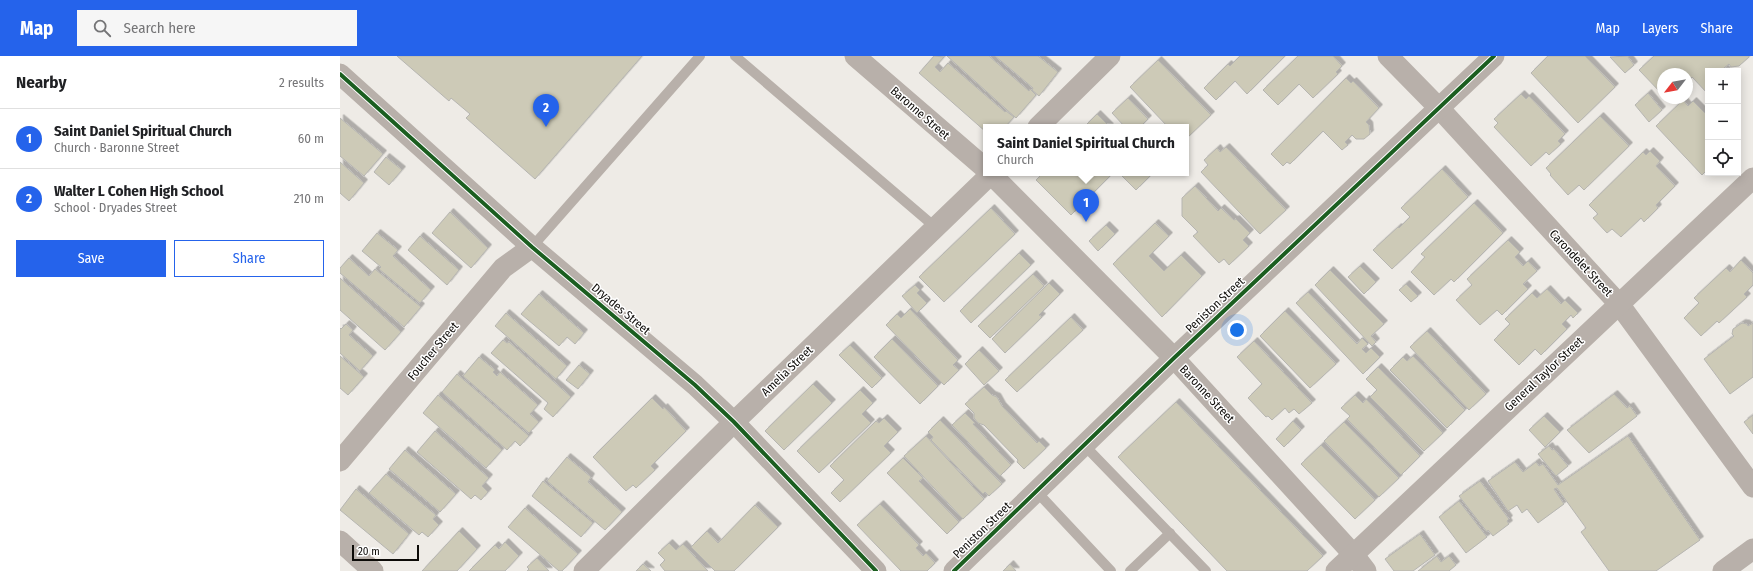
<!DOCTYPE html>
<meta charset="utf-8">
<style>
:root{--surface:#fff;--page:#f6f6f6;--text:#202124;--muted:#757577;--line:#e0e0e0;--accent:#2563eb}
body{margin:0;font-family:"Fira Sans Condensed",sans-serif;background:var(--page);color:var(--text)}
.controls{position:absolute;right:12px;top:12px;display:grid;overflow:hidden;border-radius:0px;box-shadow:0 2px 10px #0003}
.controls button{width:36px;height:36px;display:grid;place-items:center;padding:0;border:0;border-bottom:1px solid var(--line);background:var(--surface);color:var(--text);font:20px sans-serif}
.compass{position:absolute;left:1317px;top:12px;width:36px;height:36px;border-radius:50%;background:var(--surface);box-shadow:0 2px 10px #0003;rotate:239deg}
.scale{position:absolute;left:12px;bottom:10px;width:67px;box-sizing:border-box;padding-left:4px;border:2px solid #0d0b08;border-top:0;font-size:11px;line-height:14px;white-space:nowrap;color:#0d0b08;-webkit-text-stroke:3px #fff;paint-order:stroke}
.you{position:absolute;left:897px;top:274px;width:14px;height:14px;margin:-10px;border:3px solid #fff;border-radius:50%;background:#1a73e8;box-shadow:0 0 0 6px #1a73e833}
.badge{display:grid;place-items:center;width:26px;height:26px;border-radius:50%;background:var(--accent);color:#fff;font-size:13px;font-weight:700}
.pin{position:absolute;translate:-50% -33px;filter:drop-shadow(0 1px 2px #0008)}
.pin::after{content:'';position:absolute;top:21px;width:14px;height:12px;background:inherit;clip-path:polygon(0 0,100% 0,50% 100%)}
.popup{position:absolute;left:643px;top:68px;width:206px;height:52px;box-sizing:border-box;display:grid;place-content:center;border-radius:0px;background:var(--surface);filter:drop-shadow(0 1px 3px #0005);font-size:13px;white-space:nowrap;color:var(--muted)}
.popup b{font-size:15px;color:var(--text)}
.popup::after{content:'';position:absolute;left:50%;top:100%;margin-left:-8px;border:8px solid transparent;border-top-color:var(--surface)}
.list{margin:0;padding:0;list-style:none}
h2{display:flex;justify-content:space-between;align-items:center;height:52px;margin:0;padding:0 16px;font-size:17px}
h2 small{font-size:13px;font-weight:400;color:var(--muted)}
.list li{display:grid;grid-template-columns:26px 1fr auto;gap:12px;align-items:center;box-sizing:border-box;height:60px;padding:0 16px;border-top:1px solid var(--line)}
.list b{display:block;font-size:15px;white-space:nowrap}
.list p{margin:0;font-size:13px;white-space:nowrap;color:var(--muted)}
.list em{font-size:13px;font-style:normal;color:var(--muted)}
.actions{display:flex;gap:8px;padding:12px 16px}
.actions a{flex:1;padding:9px 0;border:1px solid var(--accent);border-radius:0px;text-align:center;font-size:14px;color:var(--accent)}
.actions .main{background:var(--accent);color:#fff}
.icon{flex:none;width:22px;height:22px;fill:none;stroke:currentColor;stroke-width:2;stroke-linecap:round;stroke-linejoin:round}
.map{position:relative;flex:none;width:1413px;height:515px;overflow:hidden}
header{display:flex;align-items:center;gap:24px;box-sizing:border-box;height:56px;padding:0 20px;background:var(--accent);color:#fff}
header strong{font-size:19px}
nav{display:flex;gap:22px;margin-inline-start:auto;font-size:14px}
.search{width:280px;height:36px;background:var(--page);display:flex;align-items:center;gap:10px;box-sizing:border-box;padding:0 14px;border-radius:0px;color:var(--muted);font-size:15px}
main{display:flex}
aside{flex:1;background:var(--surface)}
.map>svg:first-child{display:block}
</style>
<header>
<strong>Map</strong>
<div class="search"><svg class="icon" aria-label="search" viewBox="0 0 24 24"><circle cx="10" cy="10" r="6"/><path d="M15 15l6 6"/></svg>Search here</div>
<nav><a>Map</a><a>Layers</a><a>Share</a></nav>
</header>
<main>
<aside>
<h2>Nearby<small>2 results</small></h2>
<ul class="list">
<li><span class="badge">1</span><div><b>Saint Daniel Spiritual Church</b><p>Church · Baronne Street</p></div><em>60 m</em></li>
<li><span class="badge">2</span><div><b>Walter L Cohen High School</b><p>School · Dryades Street</p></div><em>210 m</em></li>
</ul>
<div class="actions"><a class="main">Save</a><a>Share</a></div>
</aside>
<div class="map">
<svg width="1413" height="515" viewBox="0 0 1413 515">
<defs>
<filter id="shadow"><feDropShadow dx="3.5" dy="-3.5" stdDeviation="0" flood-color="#0004"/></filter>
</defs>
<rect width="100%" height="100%" fill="#eeebe6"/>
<g fill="#cdcab7" stroke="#b6b5b1" filter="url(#shadow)">
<polygon points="57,0 302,0 195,123 126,62 130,58 111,42 109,45"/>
<polygon points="594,0 604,1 595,11 600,16 608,7 665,56 666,55 674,61 665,71 646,71 646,76 579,17"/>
<polygon points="607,0 649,0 689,35 690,33 696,39 676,62"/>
<polygon points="655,0 698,0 718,16 699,40 692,34 693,32"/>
<polygon points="900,0 945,0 907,38 895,25 876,44 864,32 888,8 890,10"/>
<polygon points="958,0 993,0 1002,10 996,16 998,18 973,42 959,28 938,49 923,34"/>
<polygon points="1208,0 1245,0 1275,31 1238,67 1191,17"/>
<polygon points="1289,0 1288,1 1294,9 1285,17 1270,1"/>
<polygon points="1314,0 1409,0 1409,1 1399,10 1391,11 1389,8 1384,12 1387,15 1368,15 1368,38 1352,21 1347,26 1347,18 1323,18 1323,39 1299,14"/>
<polygon points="818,4 871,59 846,83 846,71 828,71 790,31"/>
<polygon points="1006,22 1011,27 1013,25 1039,52 1026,66 1029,69 1030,78 1024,83 1016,83 1012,79 1005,86 1008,89 1002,94 983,75 950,108 947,106 943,110 931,98"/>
<polygon points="1308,37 1322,54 1309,66 1295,49"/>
<polygon points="1181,38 1186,43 1189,40 1225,78 1218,85 1221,88 1209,99 1206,96 1191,110 1154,71 1158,67 1154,63"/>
<polygon points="788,42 808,63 800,71 785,71 772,57"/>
<polygon points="1343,44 1348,50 1353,45 1368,60 1368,113 1362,119 1316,70"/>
<polygon points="757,58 770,71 745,70"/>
<polygon points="1260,60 1289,90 1244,134 1239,129 1228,139 1210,119 1211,118 1206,112"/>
<polygon points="0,62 43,98 24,120 0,100"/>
<polygon points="886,91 946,154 920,178 861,116 868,109 864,104 877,92 880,96"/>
<polygon points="1310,95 1320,105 1316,110 1335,130 1316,149 1318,152 1304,166 1301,162 1281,181 1272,173 1267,177 1253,162 1258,158 1249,149 1303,96 1306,99"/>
<polygon points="46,101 62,114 49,129 34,116"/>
<polygon points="0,106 24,127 9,145 0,137"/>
<polygon points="1102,113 1128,141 1052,213 1033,194 1058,171 1059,172 1070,161 1061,152"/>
<polygon points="703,117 767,117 770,120 731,159 696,124"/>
<polygon points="779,117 813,117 796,134"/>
<polygon points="855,130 878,155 881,152 894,164 896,163 910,177 903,184 909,190 889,209 884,203 879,207 853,180 858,176 842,160 842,142"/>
<polygon points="1134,147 1163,177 1114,226 1111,223 1094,239 1071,216 1085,201 1081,198"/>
<polygon points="651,152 675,178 604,246 579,221"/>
<polygon points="110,156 148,192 131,212 92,177"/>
<polygon points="815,167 829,180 809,200 824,215 841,199 862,220 822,261 773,208"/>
<polygon points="766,169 775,178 758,195 749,185"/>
<polygon points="37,177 58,194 53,200 91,234 80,247 39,213 41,211 22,195"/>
<polygon points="80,180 119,214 107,229 68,194"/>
<polygon points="1168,184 1180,196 1175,201 1183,210 1188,205 1197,215 1183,228 1188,233 1162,259 1157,254 1140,269 1116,244 1132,229 1127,223"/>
<polygon points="679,197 691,209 631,267 620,255"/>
<polygon points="9,202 29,220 35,213 81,251 64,271 0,217 0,212"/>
<polygon points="1401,204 1413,217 1413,229 1404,238 1407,241 1379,267 1377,265 1361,280 1344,262 1359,247 1354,242 1386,212 1390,216"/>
<polygon points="1020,210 1036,226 1024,238 1008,221"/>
<polygon points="990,214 1044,268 1031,280 1036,286 1032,290 975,229"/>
<polygon points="693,218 704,230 650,282 638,270"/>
<polygon points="0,222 61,276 45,294 0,254"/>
<polygon points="709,227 720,238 699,259 702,261 665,297 652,283"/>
<polygon points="1066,228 1078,240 1071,246 1059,234"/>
<polygon points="575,229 580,234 577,237 587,247 577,257 562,240"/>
<polygon points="1207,233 1221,248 1225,244 1238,257 1233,262 1231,259 1222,268 1227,273 1201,299 1195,293 1179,309 1154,284 1170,268 1165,263 1192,237 1197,242"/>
<polygon points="968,236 1017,288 1022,282 1028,288 1022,293 1026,297 1031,292 1040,301 1023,318 956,247"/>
<polygon points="199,238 244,277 235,288 227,281 219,290 181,258"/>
<polygon points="570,253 618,304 613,309 619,314 604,329 546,269 557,258 561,262"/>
<polygon points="945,255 996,308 970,332 920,280"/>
<polygon points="166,257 227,310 216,323 155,270"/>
<polygon points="731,261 743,274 677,336 665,324"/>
<polygon points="1402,267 1407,268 1408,270 1413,267 1413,321 1390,338 1364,303 1394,280 1392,278 1393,273"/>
<polygon points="6,268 13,274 9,279 33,300 20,315 0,297 0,272 1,273"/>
<polygon points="1087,275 1146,338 1129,354 1070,291"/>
<polygon points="552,283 598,330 580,348 534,301"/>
<polygon points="163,284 167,287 169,286 231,341 213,361 204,353 208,347 151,297"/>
<polygon points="914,285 972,347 959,358 954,353 949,357 945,352 932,364 928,360 926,361 908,342 922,328 897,301"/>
<polygon points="510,289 542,322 532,332 499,299"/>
<polygon points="639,294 659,315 644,329 625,308"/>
<polygon points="0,300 24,321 8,339 0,332"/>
<polygon points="1073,300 1125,354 1107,372 1050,314 1063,301 1067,305"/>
<polygon points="139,301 155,314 153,316 157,320 160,316 198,349 190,358 199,366 189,377 123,320"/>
<polygon points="239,309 250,318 238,333 226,324"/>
<polygon points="1038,311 1103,377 1084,395 1030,341 1037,334 1026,323"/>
<polygon points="117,318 189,380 180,390 175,385 167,394 102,336"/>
<polygon points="473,328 492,347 444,394 425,375"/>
<polygon points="644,331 652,339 657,341 662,350 697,387 699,385 706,392 684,413 677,406 678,404 644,369 638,367 634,362 634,357 625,348"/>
<polygon points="520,334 533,347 522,358 531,367 479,417 457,395"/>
<polygon points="1274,338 1287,352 1290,350 1297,360 1249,397 1227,374"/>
<polygon points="98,339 162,394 146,412 83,357"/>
<polygon points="1015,339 1023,347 1026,343 1080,400 1061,419 1007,363 1010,360 1001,352"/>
<polygon points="312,342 323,353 324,351 346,375 311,410 315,414 296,432 293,429 286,435 253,401"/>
<polygon points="836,346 983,500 967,515 887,515 778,401"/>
<polygon points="625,357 635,367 633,368 671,409 660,420 612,369"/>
<polygon points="1413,359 1413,378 1404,366"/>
<polygon points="1204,360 1220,376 1205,391 1189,374"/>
<polygon points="544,362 558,376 544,390 551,397 500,446 491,437 504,424 490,410 536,365 539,367"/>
<polygon points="600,364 662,428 649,440 645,436 643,438 591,384 593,381 588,376"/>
<polygon points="953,365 961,374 944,391 936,383"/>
<polygon points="1004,366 1059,422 1039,441 984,385"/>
<polygon points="95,375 149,422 142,430 148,436 141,444 135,439 131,443 77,396"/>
<polygon points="586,380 644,443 623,463 564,400"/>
<polygon points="1288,380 1360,484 1316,515 1269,515 1241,476 1246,472 1217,432 1214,433 1224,448 1198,467 1187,453 1182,457 1177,449 1168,455 1148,425 1175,406 1183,416 1196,406 1199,410 1203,408 1218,429"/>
<polygon points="981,389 1035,444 1015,463 961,408"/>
<polygon points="1209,390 1212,394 1214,393 1228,410 1216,420 1198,398"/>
<polygon points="65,394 116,438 100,456 49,413"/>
<polygon points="227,401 251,421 248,426 282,456 265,474 207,425"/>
<polygon points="563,402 583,422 579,425 619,466 607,478 547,417"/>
<polygon points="46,418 96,459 93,463 99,469 88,481 82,476 79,479 29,437"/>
<polygon points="203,425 253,467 241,481 192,440"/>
<polygon points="1140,425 1169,463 1167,465 1169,468 1153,480 1148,474 1147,476 1119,440"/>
<polygon points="16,433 69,478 53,498 0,454"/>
<polygon points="1119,445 1147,481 1126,497 1099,461"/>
<polygon points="540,448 579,489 576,492 583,500 586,497 595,507 587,515 561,515 517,469"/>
<polygon points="415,449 438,471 394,515 375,515 351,491 367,475 378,487"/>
<polygon points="185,452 238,498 222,515 219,515 168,471"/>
<polygon points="119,475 137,493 117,515 82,515"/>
<polygon points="1080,478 1095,499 1073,515 1054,515 1045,503"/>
<polygon points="165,486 179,500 165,515 129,515 155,489 159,493"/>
<polygon points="329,487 336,494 343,488 368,515 325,515 320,509 325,504 318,497"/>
<polygon points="1097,500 1101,506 1109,500 1116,509 1109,515 1078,515"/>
<polygon points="197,502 209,515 187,515 189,513 187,511"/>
<polygon points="303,508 311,515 296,515"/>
<polygon points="670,508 676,515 663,515"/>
</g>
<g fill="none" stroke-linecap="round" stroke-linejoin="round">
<g stroke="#b8b0aa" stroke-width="10">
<polyline points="395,0 595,171"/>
<polyline points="192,191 360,0"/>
<polyline points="744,389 866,515"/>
<polyline points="696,435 771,515"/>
<polyline points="790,515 830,477"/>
</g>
<g stroke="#b8b0aa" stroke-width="21">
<polyline points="515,0 646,113"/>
<polyline points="1048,0 1099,52 1279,248 1413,431"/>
<polyline points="0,18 192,191 355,329 394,366 536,515"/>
<polyline points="698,71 770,0"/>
<polyline points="650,117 834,302 1013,498 1026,515"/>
<polyline points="0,405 163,212 192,191"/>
<polyline points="0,485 33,515"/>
<polyline points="244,515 394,366 652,117"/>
<polyline points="614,515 834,302 1154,0"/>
<polyline points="996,515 1413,122"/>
<polyline points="1383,515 1413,493"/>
</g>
<g stroke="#fff" stroke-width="6">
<g id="cycleway">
<polyline points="0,18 192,191 355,329 394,366 536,515"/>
<polyline points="614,515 834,302 1154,0"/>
</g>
</g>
<use href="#cycleway" stroke="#1b5e20" stroke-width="4"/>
</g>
<g text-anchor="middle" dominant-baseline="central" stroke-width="3" stroke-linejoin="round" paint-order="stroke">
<g font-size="12" fill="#0d0b08" stroke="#fff">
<text transform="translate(580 57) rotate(41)">Baronne Street</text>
<text transform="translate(1241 207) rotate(47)">Carondelet Street</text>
<text transform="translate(875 249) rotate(-43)">Peniston Street</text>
<text transform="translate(281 253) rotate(40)">Dryades Street</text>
<text transform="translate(93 295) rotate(-50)">Foucher Street</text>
<text transform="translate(447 315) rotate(-44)">Amelia Street</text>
<text transform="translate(1204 318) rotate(-43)">General Taylor Street</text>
<text transform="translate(867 338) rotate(47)">Baronne Street</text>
<text transform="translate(642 474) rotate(-44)">Peniston Street</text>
</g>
</g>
</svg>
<div class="controls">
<button>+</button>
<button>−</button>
<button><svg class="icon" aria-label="locate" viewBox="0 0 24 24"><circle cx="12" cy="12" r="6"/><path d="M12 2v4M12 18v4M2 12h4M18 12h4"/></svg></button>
</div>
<svg class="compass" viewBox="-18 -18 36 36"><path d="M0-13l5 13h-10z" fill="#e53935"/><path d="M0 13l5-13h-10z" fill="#757577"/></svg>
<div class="scale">20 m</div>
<div class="you"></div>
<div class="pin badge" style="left:746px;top:166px">1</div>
<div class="popup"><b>Saint Daniel Spiritual Church</b>Church</div>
<div class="pin badge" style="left:206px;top:71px">2</div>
</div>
</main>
